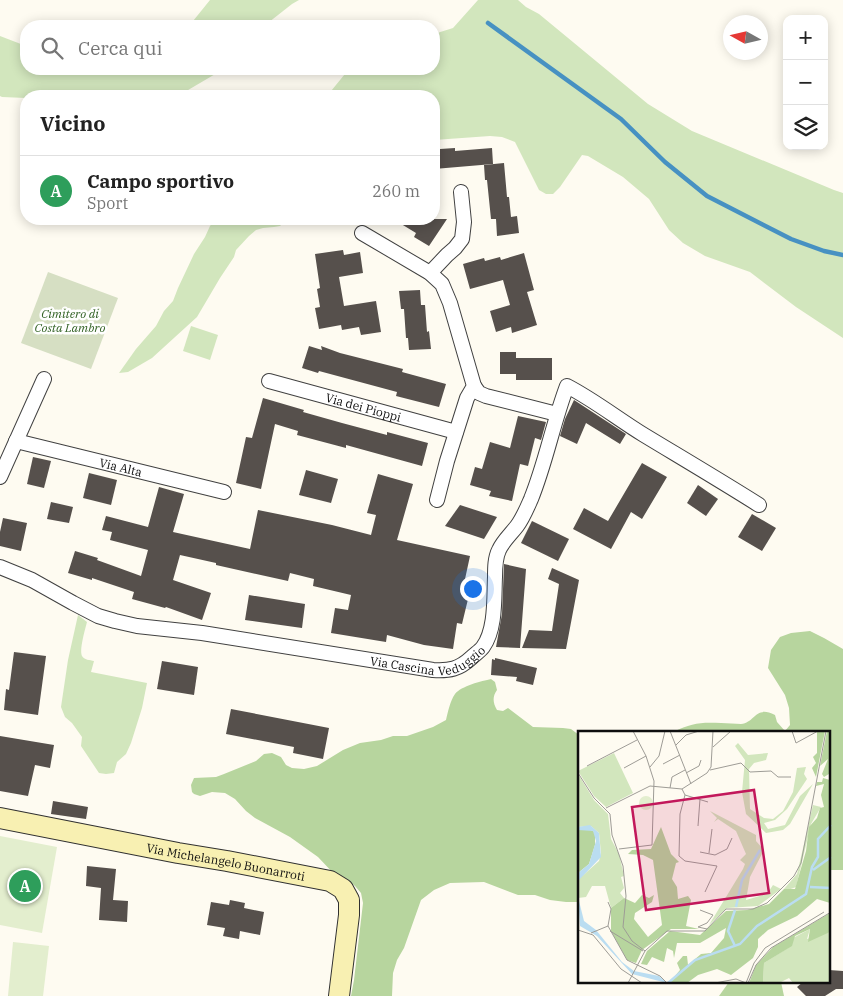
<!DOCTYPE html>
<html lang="it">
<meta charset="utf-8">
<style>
:root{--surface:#fff;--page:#f6f6f6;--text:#222;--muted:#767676;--line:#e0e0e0;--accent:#1a73e8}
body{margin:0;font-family:"IBM Plex Serif",serif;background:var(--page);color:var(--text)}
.controls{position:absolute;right:15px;top:15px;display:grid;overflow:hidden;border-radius:10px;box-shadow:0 2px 12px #0003}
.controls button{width:45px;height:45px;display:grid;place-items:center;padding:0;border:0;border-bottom:1px solid var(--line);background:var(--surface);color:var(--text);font:25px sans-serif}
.compass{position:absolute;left:723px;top:15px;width:45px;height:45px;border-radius:50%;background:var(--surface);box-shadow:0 2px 12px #0003;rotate:278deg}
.you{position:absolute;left:472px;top:588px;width:18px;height:18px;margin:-12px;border:4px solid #fff;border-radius:50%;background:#1a73e8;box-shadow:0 0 0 8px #1a73e833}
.badge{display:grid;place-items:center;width:32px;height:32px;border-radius:50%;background:var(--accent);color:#fff;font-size:16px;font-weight:700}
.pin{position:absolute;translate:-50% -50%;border:2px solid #fff;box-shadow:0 1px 5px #0006}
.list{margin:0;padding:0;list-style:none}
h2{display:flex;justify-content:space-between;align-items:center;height:65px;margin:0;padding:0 20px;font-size:21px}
h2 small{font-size:16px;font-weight:400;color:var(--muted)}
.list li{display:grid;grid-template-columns:32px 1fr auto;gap:15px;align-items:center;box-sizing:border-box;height:70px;padding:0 20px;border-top:1px solid var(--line)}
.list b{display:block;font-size:19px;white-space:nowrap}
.list p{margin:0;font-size:16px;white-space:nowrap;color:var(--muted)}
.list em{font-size:16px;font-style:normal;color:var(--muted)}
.icon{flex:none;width:28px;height:28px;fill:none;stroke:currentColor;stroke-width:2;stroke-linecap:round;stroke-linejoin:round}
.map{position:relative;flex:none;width:843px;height:996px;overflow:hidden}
.search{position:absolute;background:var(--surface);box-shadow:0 2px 12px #0003;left:20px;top:20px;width:420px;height:55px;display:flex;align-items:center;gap:12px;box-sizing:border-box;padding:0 18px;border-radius:20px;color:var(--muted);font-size:19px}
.panel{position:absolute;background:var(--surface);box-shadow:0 2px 12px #0003;left:20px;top:90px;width:420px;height:135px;border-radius:20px}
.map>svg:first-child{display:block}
</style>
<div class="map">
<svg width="843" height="996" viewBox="0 0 843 996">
<rect width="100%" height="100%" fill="#fefbf1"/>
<g fill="#d2e6bd">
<polygon points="210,0 299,0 292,4 264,26 189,26"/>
<polygon points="478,0 518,0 526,7 539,14 648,104 692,131 834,190 843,193 843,338 796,307 750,272 705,256 683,243 669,230 649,199 623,177 588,156 582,155 560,187 553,194 546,194 539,190 515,142 502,137 490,136 434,140 434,96 327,96 349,69 434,69 434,34 453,28"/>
<polygon points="0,36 26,46 26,69 221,69 217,73 183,93 170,96 26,96 26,98 2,97 0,96"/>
<polygon points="215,219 287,219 280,226 274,227 263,228 256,230 249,236 236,250 234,257 220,278 197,317 152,358 128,372 119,373 136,349 156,326 164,311 173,301 178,288 194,254 205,237 210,226"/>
<polygon points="191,326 218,335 210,360 183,351"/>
<path d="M78,615l9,7c-2,8 -8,28 -5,34 2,4 8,4 12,5l-3,11 56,11 -5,25 -11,35 -5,11 -9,8 -3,11 -8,1 -7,-1 -18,-27 1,-9 -10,-14 -7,-6 -4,-10 7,-47z"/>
</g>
<g fill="#b7d59e">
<path d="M810,631l14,7 19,11v221h-14v-138h-156c19,-9 27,-10 48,-9 7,0 14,1 20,1 15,-2 14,-19 34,-9l2,7 8,9 5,-6 -1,-17 -4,-13 -17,-27 3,-18 9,-13 11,-4z"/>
<path d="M491,679l4,3 2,8c-5,7 -4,13 0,20l6,1 5,-3 25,19 30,1 8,1 8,6v167h-13l-16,-2 -15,-5h-17l-34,-13 -34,1 -16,7 -13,10 -17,48 -7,12 -4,13 -1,23h-41l3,-16 9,-77 -2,-10 -6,-7 -7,-6 -13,-5 -17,-18 -28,-20 -35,-19 -9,-7 -11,-12 -10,-6 -13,-1 -12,4 -6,-2 -2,-2 -1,-7 3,-7 22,-1 8,-3 32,-13 8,-7 8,-1 9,4 5,8 6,3 12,1 13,-3 26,-16 17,-7 21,-3 12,-4h14l26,-9 13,-7c2,-8 4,-19 9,-26 6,-8 27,-13 36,-15z"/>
<polygon points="729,982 781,982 784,996 719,996"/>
</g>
<polygon fill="#d6dfc3" points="48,272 118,298 91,369 21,343"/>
<g fill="#e3eece">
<polygon points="0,836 57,847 42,933 0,925"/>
<polygon points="13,942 49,946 43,996 8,996"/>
</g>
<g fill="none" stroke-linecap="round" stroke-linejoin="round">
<polyline stroke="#4791c2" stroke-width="4.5" points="488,23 621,119 665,162 707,196 791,239 824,251 843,255"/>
</g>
<g fill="#56504c">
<polygon points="455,148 455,151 492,148 493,164 434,169 434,156 440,155 440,149"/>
<polygon points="504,163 507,197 509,197 511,217 517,216 519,233 497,236 496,219 491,219 487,180 485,180 484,165"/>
<polygon points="393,219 447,219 429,246 414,237 416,233"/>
<polygon points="343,250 344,255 360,252 363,273 339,277 344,306 376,301 381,332 361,335 359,327 342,330 341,325 319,329 315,308 320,307 317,289 320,288 315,254"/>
<polygon points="524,253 534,290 527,292 537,325 512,333 511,327 496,332 490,311 510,305 503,280 470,289 463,264 484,258 485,261 500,257 501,260"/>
<polygon points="420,290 421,305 425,305 427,332 429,331 431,349 409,350 408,338 406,338 404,309 401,309 399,291"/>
<polygon points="309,346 322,350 321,346 340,353 403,369 402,372 446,384 439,407 396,396 397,392 319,371 318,373 302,368"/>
<polygon points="500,352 516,352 516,358 552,358 552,380 516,380 516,374 500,374"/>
<polygon points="263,398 304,410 303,412 342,423 387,435 387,432 428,443 422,466 346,445 346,448 297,435 298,431 275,424 261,489 236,483 246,437 252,438"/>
<polygon points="574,400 626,434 620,444 586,423 577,444 560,436 565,419"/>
<polygon points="518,416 546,422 541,440 535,438 528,466 520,464 512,501 489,496 491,491 470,485 475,467 482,469 490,442 510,448"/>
<polygon points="33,457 51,461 44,488 27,484"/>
<polygon points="642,463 667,477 642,519 631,512 611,549 573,529 584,508 608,521"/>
<polygon points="306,470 338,479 331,503 299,495"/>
<polygon points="89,473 117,480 111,505 83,498"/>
<polygon points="378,474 413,484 397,540 470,556 462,593 469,595 462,624 457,623 453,649 424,645 387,635 386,642 331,633 335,608 348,610 351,595 313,586 314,579 290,573 288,581 216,565 216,563 180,555 173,580 211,593 202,620 166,607 165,608 132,599 134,592 92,578 92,580 68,573 75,551 98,558 97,560 141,576 148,550 110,540 112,532 102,530 106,516 148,527 159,487 184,494 173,532 250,549 258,510 332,525 371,535 376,515 367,513"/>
<polygon points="698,485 718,499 706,516 687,503"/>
<polygon points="51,502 73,507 69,523 47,519"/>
<polygon points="460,505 497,517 484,539 445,526"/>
<polygon points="752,514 776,528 762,551 738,537"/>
<polygon points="3,518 27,523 21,551 0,546 0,532"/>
<polygon points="532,521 569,539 558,561 521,543"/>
<polygon points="504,564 526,569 520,648 496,647 502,614"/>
<polygon points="552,568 579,580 566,649 522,648 529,630 552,631 559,584 548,579"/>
<polygon points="249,595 305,604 302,628 245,620"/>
<polygon points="14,652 46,656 38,715 4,710 6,689 9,690"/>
<polygon points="495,658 537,668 533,685 516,681 517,677 491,675 492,659 495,660"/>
<polygon points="162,661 198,667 194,695 157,689"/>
<polygon points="231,709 329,728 323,759 293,753 294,747 226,734"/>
<polygon points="0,736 54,745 50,768 35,765 28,796 0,791"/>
<polygon points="53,801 88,807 86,819 51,814"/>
<polygon points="87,866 116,869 113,900 128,901 127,922 99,920 101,888 86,886"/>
<polygon points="230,900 245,903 244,908 264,912 260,935 240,931 239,939 223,936 225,928 207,925 211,902 229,905"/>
<polygon points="829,970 843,971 843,989 836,989 825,996 806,996 797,987 803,982 829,982"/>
</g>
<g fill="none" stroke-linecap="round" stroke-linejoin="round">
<g stroke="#414141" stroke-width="16">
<g id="street">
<polyline points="362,233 430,273 442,284 450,303 474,386 467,398 447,461 437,500"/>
<polyline points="430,273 447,255 455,248 462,239 464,222 461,192"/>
<path id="s1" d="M269,381l187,51"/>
<polyline points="474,386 479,393 486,396 557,414"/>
<path id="s2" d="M16,441l208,51"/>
<polyline points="0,477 44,379"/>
<path id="s3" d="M0,567l32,13 41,23 25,13 17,5 22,5 65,7 231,37c17,1 26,-1 38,-12 4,-4 9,-7 12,-11 13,-18 11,-49 12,-70 0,-9 0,-19 4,-27 4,-9 12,-16 18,-24 6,-8 10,-18 14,-27 15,-37 22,-76 36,-113 27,14 51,33 77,49 38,23 77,46 115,70"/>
</g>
</g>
<g stroke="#303030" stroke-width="22">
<g id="secondary">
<path id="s4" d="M0,818l178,35 49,8 103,20 13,8 6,11v15l-10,81"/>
</g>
</g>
<use href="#street" stroke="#fff" stroke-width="14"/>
<use href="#secondary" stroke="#f8f0b2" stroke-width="20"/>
</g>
<g text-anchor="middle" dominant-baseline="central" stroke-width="5" stroke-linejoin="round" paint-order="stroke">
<g font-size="12" font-style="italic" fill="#316124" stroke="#fff">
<text x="70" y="313">Cimitero di<tspan x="70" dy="14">Costa Lambro</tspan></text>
</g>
<g font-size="12" fill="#0e0e0e" stroke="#fff">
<text stroke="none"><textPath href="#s1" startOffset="98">Via dei Pioppi</textPath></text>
<text stroke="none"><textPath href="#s2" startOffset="108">Via Alta</textPath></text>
<text stroke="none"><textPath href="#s3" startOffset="446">Via Cascina Veduggio</textPath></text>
<text stroke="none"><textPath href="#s4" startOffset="230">Via Michelangelo Buonarroti</textPath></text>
</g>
</g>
<g transform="translate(578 731)">
<rect width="252" height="252" fill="#fefbf1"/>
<path d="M160,12l10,12 20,-2 -2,7 -12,3 -5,6 1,40 14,9 9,1 10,-8 10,-19 4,-24 9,-1 -2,7 3,5 -20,30 -12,11 -11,3 4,6 17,-4 15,-29 13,-12 -23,40 -7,6 -17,3 -20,-19 -4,-22 3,-32 -10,-14zM36,22l19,40 -27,14 -12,-11 -16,-25zM0,43l16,26 14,14 3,25 8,15 5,22 -3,1 3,11 -4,5 4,5 -13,10 -6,-22h-13l-6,11 -8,1 1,-19 20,-18 2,-8 -2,-20 -8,-7 -13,1zM235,74l8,2 -10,17 -15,63 -8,3 -4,-1 13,-15zM132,80l46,24v6l8,9 -14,27 -4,23 21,-6 6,-9 8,4 -23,17 -31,2 -18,17 34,-56 2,-5 -5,-4 6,-6 -10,-23 -18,-12 -4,3 3,-4zM232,198l-3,10 23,-7v51h-37l-4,-5 -10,5h-16l1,-20 24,-15 5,-10z" fill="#d2e6bd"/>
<path d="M239,0h8l-9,46 -4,-9 4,-5 -3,-6 4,-4zM249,0h3v172l-13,-4 -20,17 -29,14 -10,9v8l-5,11 -22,17 -14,-6 -19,6 -11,8h-18l11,-13 -3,-7 6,-7h4l1,9 13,-11 10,-1 13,-15 2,-10 -26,15h-23l-3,15 -1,-7 -6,-3 -3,14 -12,-5 -5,8 -6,-1 6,-13 23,-20 30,4 26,-24 21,-1 22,-6 15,-15h11l11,-38 3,-24 8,-9 3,-10 4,-1 -3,-12 3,-11 -8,2 1,-4h5l1,-4 7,2 -1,-6 -5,3 -2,-3 6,-15 -8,7zM83,96l10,27 8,8 -3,1 -4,16 5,8 1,12 10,-3 3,4 -5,26 13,3h-28l-29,21 -6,13 -9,-3 -16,-29v-23l13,-10 11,5 7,-8 7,3 5,-3 -2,7 -17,11 -1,6 14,18 14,-12 -9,-65 -10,-5 -15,-1 4,-4 19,-1zM10,98l7,3v13l-6,19 -11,9v-43zM252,182v19l-22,10 2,-13 -15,7 -3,10 -28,17 -1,20h-14l7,-18 17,-18z" fill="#b7d59e"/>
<path d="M61 72a7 7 0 1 1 14 0a7 7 0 1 1-14 0Z" fill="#e3eece"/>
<path d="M12,94l9,8 2,24 -23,24v-8l11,-9 7,-23 -3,-10 -15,-1v-3zM0,166l6,24 12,9 26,32 12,9 25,5 8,7 -35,-9 -35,-38 -17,-10z" fill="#baddf1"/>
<path fill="none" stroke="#baddf1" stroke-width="2.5" d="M235,139l18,-13M232,156l21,1M158,176l6,-27 18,-30M157,215l-7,-15 7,-21M90,252l27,-23 45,-16 17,-18 49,-32 6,-27 6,-10v-18l13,-14"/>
<path fill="none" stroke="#9e9c96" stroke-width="1" d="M92,0l21,53M214,0l4,12 22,-12M98,14l10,-10 13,-4M135,16l18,-16M85,33l17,-9M9,35l50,-26M72,36l9,-11 6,-25M46,37l22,-12M132,39l31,-7 9,9 21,-1 7,6h13M0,42l16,25 16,16 2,21 11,31 3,30 -3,31 9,14 13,10M108,42l13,-7 2,-6M92,57l2,-11 13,-7M104,58l3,6 23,7M107,64l-5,19 -1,42 6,5 32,5 -12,26M28,77l44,-22 32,3 25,-16 4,-6 2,-36M120,95l2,-27M41,118l33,-4 2,-64 -8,-25 -13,-25M122,121l15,3 12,-6 5,-11M131,122l3,-24M30,171l3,7 -3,17M122,179l13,5 -6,8 -9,4 9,2M30,195l19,34 33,16 7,7M0,199l15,5 28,34 21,14M32,200l33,20M13,202l17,-7M50,252l17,-32 22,-20h38l21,-22h27l14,-6 27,-27 7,-13 25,-132M137,252l21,-4 10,4 8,-20 11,-15 59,-36M170,252l8,-18 15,-17 60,-36"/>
<path fill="#c2185b" fill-opacity="0.15" stroke="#c2185b" stroke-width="2.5" d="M176,59l15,103 -123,17 -14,-103z"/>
<rect width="252" height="252" fill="none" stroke="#0e0e0e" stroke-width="2.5"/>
</g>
</svg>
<div class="controls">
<button>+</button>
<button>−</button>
<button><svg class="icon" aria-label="layers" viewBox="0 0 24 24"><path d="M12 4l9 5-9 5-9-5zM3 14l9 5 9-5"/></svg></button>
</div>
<svg class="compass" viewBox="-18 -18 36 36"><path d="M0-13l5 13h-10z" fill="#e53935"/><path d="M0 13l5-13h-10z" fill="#767676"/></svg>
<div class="you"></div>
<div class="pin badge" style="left:25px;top:886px;background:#2e9e5b">A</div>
<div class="search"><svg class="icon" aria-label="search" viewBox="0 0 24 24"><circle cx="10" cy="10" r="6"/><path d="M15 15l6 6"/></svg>Cerca qui</div>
<section class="panel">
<h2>Vicino<small></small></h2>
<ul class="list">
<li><span class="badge" style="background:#2e9e5b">A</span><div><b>Campo sportivo</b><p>Sport</p></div><em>260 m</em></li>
</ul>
</section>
</div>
